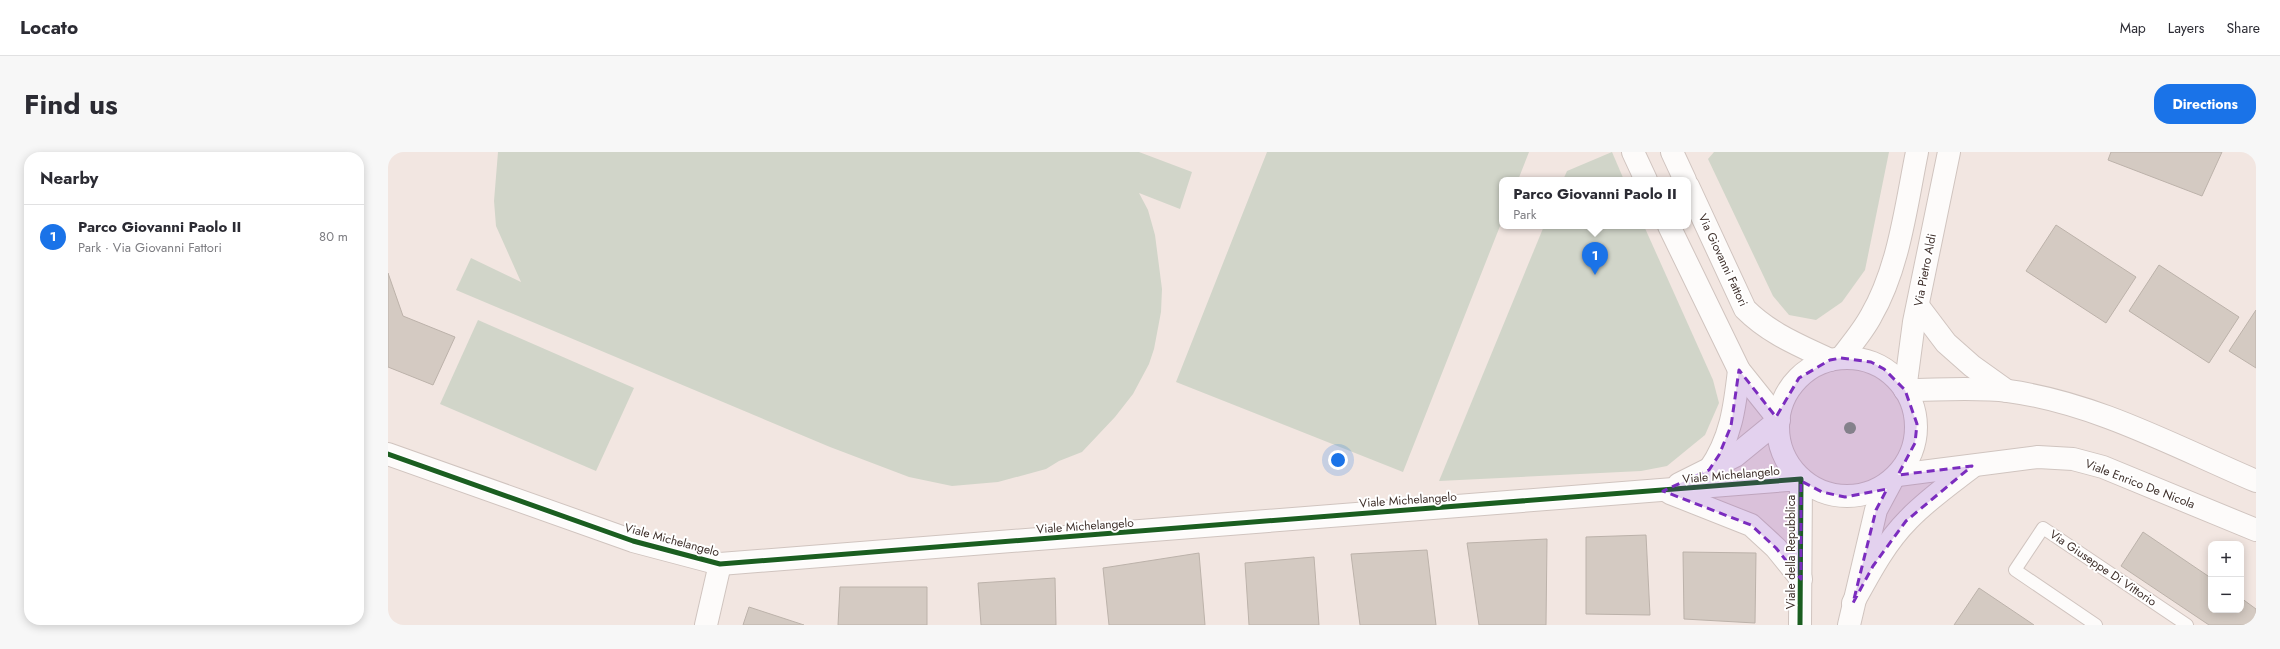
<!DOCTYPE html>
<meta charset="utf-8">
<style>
:root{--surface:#fff;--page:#f7f7f7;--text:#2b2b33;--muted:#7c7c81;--line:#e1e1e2;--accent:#1a73e8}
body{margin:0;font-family:Jost,sans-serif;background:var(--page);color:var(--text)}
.controls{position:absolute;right:12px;bottom:12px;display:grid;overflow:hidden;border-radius:8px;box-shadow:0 2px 10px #0003}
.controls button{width:36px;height:36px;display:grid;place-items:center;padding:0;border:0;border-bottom:1px solid var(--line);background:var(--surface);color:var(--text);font:20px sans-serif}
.you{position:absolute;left:950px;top:308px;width:14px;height:14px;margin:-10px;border:3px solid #fff;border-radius:50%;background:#1a73e8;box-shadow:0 0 0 6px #1a73e833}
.badge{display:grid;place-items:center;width:26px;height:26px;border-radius:50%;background:var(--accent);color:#fff;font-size:13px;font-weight:700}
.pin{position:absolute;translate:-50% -33px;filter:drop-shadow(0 1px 2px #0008)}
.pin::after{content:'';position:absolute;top:21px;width:14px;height:12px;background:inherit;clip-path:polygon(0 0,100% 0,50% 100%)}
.popup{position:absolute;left:1111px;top:25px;width:192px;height:52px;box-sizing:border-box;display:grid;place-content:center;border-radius:8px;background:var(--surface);filter:drop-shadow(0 1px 3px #0005);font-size:13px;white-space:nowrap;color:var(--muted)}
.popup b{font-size:15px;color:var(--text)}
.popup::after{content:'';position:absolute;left:50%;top:100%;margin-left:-8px;border:8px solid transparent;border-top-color:var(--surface)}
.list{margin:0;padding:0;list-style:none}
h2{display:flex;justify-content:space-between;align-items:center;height:52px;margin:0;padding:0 16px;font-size:17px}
h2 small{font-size:13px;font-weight:400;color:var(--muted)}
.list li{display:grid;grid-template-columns:26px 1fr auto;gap:12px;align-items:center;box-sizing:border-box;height:64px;padding:0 16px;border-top:1px solid var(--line)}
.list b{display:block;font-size:15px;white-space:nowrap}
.list p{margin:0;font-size:13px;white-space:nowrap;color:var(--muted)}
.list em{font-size:13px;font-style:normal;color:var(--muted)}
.map{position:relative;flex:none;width:1868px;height:473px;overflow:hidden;border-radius:16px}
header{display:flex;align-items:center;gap:24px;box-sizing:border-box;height:56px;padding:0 20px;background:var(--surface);border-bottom:1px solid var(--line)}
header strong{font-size:19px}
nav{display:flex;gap:22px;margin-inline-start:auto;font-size:14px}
.intro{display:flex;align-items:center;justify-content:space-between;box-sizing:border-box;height:96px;padding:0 24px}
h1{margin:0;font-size:28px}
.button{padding:10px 18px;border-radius:16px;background:var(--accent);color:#fff;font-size:14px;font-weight:700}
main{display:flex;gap:24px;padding:0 24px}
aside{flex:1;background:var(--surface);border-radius:16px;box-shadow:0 2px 10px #0003}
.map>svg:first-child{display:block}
</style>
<header>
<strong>Locato</strong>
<nav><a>Map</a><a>Layers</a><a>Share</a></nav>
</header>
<div class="intro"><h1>Find us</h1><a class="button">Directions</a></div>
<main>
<aside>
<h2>Nearby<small></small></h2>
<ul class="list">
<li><span class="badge">1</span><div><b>Parco Giovanni Paolo II</b><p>Park · Via Giovanni Fattori</p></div><em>80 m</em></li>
</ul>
</aside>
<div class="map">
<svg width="1868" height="473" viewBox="0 0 1868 473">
<rect width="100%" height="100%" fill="#f2e6e1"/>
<g fill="#d1d5c9">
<polygon points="110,0 751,0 804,20 792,57 751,41 760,58 767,83 774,137 773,160 766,197 761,212 745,242 727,265 694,300 671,309 658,317 610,330 564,334 521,325 442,295 68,138 83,106 133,130 108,74 106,49"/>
<polygon points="879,0 1141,0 1130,28 1114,28 1114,69 1015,320 788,230"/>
<polygon points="1224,0 1236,28 1175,28 1179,19"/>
<polygon points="1326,0 1501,0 1477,118 1454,150 1428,168 1401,163 1385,144 1320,7"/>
<polygon points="1156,74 1256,74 1325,228 1331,251 1317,283 1279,314 1253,319 1051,329"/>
<polygon points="90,168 246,236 208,319 52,252"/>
</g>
<g fill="#d4cac2" stroke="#bcb2aa">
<polygon points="1723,0 1834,0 1814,44 1720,8"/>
<polygon points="1668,73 1748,125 1718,171 1638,119"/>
<polygon points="1771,113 1851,165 1821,211 1741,159"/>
<polygon points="0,121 15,164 67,185 45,233 0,215"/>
<polygon points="1868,158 1868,216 1841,199"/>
<polygon points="1755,380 1823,426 1823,458 1853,458 1853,446 1868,457 1868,473 1821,473 1733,414"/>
<polygon points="1258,383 1262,463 1198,462 1198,385"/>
<polygon points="1159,387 1158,473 1091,473 1079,391"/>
<polygon points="1039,398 1048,473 972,473 963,402"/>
<polygon points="1295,400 1368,401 1367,471 1296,467"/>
<polygon points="811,401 817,473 721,473 715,416"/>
<polygon points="926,405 931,473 861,473 857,411"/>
<polygon points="667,426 668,473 593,473 590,431"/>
<polygon points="452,435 539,435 539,473 450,473"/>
<polygon points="1591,436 1646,473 1566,473"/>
<polygon points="361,455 416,473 355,473"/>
</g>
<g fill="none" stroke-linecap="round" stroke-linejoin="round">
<g stroke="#d0c4bf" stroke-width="14">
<polyline id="service" points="1708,473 1627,418 1655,376 1799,473"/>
</g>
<g stroke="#d0c4bf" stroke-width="24">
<g id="minor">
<polyline points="1245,0 1258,28"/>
<polyline points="1284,0 1297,28"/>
<path d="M1300,34l57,123c25,25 54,36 85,51"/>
<polyline points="1281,74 1351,218 1391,268 1347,304 1291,332"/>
<polyline points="1530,154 1558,191 1584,214 1619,239"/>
<path d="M1453,206c10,-13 22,-27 30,-42 28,-48 35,-110 46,-164"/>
<circle cx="1459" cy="275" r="69"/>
<path d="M1517,238c32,0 73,-3 103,1 88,12 168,56 248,90"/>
<polyline points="1517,238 1526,170 1561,0"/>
<polyline points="0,302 245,389 332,412 1413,327 1412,473"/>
<path d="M1321,318c22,-31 26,-64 30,-100"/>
<polyline points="1510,323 1650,305 1685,307 1715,315 1868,378"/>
<polyline points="1282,341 1363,373 1388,396 1413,427"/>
<path d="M1465,451c16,-29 32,-60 55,-83 19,-20 42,-36 64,-53"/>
<polyline points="318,473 332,412"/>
<polyline points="1461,473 1488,358 1503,330"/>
</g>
</g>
<use href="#service" stroke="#fdfbfa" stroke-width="12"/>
<use href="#minor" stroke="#fdfbfa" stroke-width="22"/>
<g stroke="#fff" stroke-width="8">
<polyline id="cycleway" points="0,302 245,389 332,412 1413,327 1412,473"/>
</g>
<use href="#cycleway" stroke="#1b5e20" stroke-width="5"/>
</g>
<circle fill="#86967f" cx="1462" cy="276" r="6"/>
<path fill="#7b2cbf" fill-opacity="0.2" stroke="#7b2cbf" stroke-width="3" stroke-dasharray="8 5" stroke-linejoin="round" d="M1453,206l30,4 13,7 21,21 12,34 -2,19 -17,32 74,-9 -66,55 -33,45 -20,37 23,-93 11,-21 -42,8 -23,-5 -21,-11v98l-25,-31 -25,-23 -88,-34 46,-21 10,-15 12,-29 8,-56 37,47 23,-39 31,-18z"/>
<g text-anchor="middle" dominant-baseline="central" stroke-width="4" stroke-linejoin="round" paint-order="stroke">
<g font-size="12" fill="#3f302b" stroke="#fff">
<text transform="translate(1335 108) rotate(65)">Via Giovanni Fattori</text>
<text transform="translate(1537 118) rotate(-79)">Via Pietro Aldi</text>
<text transform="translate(1343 323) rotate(-5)">Viale Michelangelo</text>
<text transform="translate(1752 332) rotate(21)">Viale Enrico De Nicola</text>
<text transform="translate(1020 348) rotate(-4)">Viale Michelangelo</text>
<text transform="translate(697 374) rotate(-4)">Viale Michelangelo</text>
<text transform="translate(284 388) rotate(15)">Viale Michelangelo</text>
<text transform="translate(1403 400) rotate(-90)">Viale della Repubblica</text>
<text transform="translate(1715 416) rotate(34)">Via Giuseppe Di Vittorio</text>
</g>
</g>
</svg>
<div class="controls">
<button>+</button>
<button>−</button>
</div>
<div class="you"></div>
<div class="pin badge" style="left:1207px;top:123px">1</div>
<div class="popup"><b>Parco Giovanni Paolo II</b>Park</div>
</div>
</main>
